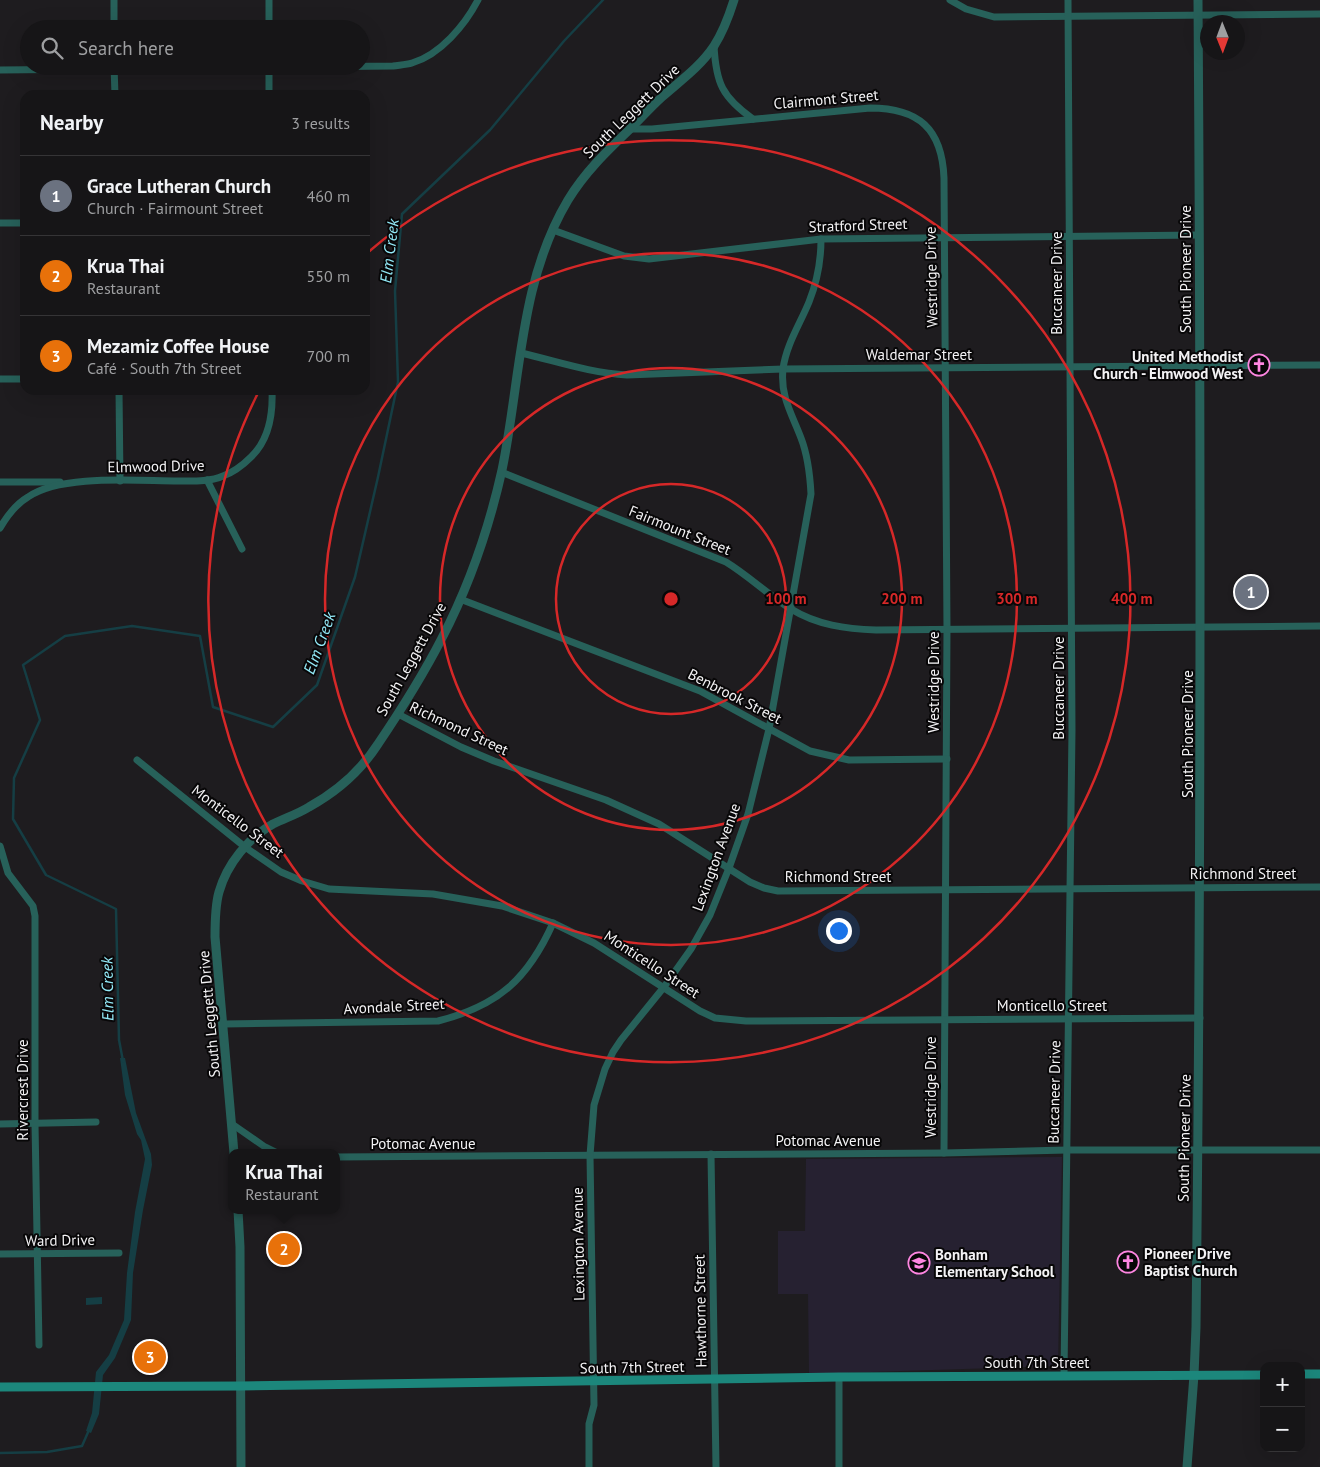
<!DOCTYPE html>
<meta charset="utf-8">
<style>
:root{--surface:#161517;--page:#1f1e20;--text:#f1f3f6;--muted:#9e9fa1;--line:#353436;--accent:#ea580c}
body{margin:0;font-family:"PT Sans",sans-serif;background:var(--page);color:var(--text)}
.controls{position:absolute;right:15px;bottom:15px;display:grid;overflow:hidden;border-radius:10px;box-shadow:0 5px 20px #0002}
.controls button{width:45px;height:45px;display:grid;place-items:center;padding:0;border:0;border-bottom:1px solid var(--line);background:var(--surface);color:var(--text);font:25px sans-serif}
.compass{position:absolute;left:1200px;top:15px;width:45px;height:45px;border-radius:50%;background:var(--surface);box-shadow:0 5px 20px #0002;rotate:179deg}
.you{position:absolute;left:838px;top:930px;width:18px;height:18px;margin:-12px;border:4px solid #fff;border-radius:50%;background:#1a73e8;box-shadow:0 0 0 8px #1a73e833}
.badge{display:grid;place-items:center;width:32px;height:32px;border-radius:50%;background:var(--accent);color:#fff;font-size:16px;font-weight:700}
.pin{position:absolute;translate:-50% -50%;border:2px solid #fff;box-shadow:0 1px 5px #0006}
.popup{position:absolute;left:228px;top:1149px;width:112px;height:65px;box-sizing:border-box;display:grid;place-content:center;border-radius:10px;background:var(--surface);filter:drop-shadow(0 1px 4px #0005);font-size:16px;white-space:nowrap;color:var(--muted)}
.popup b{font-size:19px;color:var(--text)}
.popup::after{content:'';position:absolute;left:50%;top:100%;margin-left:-10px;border:10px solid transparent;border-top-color:var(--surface)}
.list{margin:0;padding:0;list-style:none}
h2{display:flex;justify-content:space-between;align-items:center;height:65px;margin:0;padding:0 20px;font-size:21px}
h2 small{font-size:16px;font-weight:400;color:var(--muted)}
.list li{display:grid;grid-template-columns:32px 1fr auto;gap:15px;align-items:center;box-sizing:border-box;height:80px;padding:0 20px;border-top:1px solid var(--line)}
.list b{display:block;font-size:19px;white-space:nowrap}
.list p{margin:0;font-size:16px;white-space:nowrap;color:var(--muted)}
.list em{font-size:16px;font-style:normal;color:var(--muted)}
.icon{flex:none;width:28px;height:28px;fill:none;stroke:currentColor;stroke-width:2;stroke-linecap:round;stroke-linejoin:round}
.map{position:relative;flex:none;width:1320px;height:1467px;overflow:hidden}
.search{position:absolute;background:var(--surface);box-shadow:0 5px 20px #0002;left:20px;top:20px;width:350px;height:55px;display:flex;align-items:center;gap:12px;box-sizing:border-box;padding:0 18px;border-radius:28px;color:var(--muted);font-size:19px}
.panel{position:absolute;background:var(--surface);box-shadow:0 5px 20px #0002;left:20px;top:90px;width:350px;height:305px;border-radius:15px}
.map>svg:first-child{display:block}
</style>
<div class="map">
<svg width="1320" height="1467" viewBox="0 0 1320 1467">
<rect width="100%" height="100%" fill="#1e1c1f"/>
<polygon fill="#262131" points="1062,1157 1058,1366 809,1374 808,1294 778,1294 778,1231 805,1231 806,1159"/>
<g fill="#153e44">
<polygon points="120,1058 125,1058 136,1113 151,1154 152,1165 143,1210 133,1273 131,1320 115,1358 103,1375 99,1414 91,1433 86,1431 92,1413 96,1372 109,1355 124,1320 127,1273 135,1212 145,1159 141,1140 137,1134 125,1095"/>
<polygon points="102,1297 102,1304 86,1305 86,1298"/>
</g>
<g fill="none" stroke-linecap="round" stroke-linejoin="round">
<g stroke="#153e44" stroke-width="2.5">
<polyline points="123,1061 119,1040 116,909 46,875 13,819 14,778 40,720 23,665 65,636 132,626 200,636 213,707 273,727 317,685 355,577 378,477 398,382 395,291 402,214 490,130 564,41 603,0"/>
<polyline points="0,1453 47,1452 82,1446 89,1430"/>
</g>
<g stroke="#27615a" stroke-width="7">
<polyline points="114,0 114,29"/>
<polyline points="269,0 269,29"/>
<polyline points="950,0 966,9 994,17 1320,14"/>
<path d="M714,46c2,37 8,51 39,73"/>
<polyline points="114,66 115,95"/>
<polyline points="269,66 269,95"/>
<path d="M0,70l393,-4c6,-1 13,-1 19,-3 28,-8 53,-38 66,-63"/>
<path d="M630,129h22l218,-21c49,0 72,21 74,70l3,451 -3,524"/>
<polyline points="0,223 25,223"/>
<polyline points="553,230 624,256 649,259 821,239 1199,235"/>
<path d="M521,353c35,8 69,20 106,22l156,-6 537,-4"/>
<polyline points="0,379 25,379"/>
<polyline points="119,390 120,481"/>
<path d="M501,472l225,90c23,14 42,33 65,47 26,16 55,20 85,21l444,-4"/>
<polyline points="207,480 242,549"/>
<polyline points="0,482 60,482"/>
<path d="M0,528c7,-12 16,-24 28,-31 33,-23 109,-16 150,-16 14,0 32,1 45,-5 11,-4 20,-11 28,-19 18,-17 22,-43 21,-67"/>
<polyline points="460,599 700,691 810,751 849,760 947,759"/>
<polyline points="398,714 461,747 494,761 606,800 659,824 750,882 764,888 778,891 1320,887"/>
<polyline points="137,760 245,847 281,872 302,881 329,889 433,894 502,906 553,923 594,943 700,1011 715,1018 746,1021 1200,1018"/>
<polyline points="0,846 8,873 33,906 35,916 35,1124 39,1345"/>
<path d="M224,1024l214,-3c60,-15 90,-42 115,-98"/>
<polyline points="0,1124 96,1122"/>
<polyline points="232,1124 265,1147 277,1153"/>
<polyline points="711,1154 716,1467"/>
<polyline points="336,1157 944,1153 1067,1150 1320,1150"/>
<polyline points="0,1254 119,1253"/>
<polyline points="1064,1375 1072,730 1068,0"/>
<polyline points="839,1377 839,1467"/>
<path d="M589,1467v-43l5,-19 -4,-250 4,-50 11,-36 8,-17 8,-12 43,-53 27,-38 19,-34 19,-47 19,-54 21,-85 42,-235c-1,-19 -3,-38 -10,-56 -9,-24 -21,-42 -18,-69 3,-24 17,-45 26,-67 8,-20 12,-42 12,-63"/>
</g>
<g stroke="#27615a" stroke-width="9">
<path d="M234,1153l-19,-216c0,-15 0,-31 4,-45 8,-28 29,-54 54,-68 12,-6 25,-10 36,-17 29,-16 51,-35 69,-63 23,-34 45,-69 64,-106 27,-52 47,-110 60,-168 19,-91 17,-188 66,-270 17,-28 39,-49 62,-71 11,-11 21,-22 32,-32 18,-16 38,-30 52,-51 9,-14 15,-30 20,-46"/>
<polyline points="238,1210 240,1247 241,1467"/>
<path d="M1187,1467l7,-92 2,-48c5,-442 5,-885 2,-1327"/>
</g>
<g stroke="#1c877c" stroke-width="9">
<polyline points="1301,1374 1320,1374"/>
<polyline points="0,1387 240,1386 839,1377 1264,1375"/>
</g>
</g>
<g fill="none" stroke="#d62828" stroke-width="2.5">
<circle cx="671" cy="599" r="115"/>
<circle cx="671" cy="599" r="231"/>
<circle cx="671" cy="599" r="346"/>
<path d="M366 254A461 461 0 1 1 258 393"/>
</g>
<defs>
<g id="church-ring" transform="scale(1.125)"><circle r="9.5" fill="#080708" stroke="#fe86e1" stroke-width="1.5"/><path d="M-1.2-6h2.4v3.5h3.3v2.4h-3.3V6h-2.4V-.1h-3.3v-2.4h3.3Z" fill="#fe86e1"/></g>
<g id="school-ring" transform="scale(1.125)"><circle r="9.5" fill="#080708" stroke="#fe86e1" stroke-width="1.5"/><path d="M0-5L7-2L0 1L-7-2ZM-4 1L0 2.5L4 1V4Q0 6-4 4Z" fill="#fe86e1"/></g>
</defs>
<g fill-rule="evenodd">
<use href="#church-ring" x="1259" y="365"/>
<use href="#church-ring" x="1128" y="1262"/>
<use href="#school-ring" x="919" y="1263"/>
</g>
<g text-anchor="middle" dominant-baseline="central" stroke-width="4" stroke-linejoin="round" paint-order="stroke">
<g font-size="15" fill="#f3f2f4" stroke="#080708">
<text transform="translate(826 99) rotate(-5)">Clairmont Street</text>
<text transform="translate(631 111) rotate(-44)">South Leggett Drive</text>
<text transform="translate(858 225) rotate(-2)">Stratford Street</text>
<text transform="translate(1185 269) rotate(-90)">South Pioneer Drive</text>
<text transform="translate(931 277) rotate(-91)">Westridge Drive</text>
<text transform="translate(1056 283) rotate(-90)">Buccaneer Drive</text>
<text x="919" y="354">Waldemar Street</text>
<text transform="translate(156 466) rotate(-1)">Elmwood Drive</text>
<text transform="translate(680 530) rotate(22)">Fairmount Street</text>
<text transform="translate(411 659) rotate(-61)">South Leggett Drive</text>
<text transform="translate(933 682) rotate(-90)">Westridge Drive</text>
<text transform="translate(1058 688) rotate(-90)">Buccaneer Drive</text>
<text transform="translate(735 696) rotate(27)">Benbrook Street</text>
<text transform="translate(459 728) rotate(25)">Richmond Street</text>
<text transform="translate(1187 734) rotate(-90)">South Pioneer Drive</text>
<text transform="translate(238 821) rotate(37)">Monticello Street</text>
<text transform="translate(716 857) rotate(-70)">Lexington Avenue</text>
<text x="1243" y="873">Richmond Street</text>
<text x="838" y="876">Richmond Street</text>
<text transform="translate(652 964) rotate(33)">Monticello Street</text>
<text x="1052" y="1005">Monticello Street</text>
<text transform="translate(394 1006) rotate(-3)">Avondale Street</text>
<text transform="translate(209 1014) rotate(-95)">South Leggett Drive</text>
<text transform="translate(930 1087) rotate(-90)">Westridge Drive</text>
<text transform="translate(22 1090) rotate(-90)">Rivercrest Drive</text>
<text transform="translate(1054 1092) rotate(-89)">Buccaneer Drive</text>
<text transform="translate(1184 1138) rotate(-89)">South Pioneer Drive</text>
<text x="828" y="1140">Potomac Avenue</text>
<text x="423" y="1143">Potomac Avenue</text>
<text transform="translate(60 1240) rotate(-1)">Ward Drive</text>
<text transform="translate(578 1244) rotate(-91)">Lexington Avenue</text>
<text transform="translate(700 1311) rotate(-91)">Hawthorne Street</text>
<text x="1037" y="1362">South 7th Street</text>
<text transform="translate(632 1367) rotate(-1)">South 7th Street</text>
</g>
<g font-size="15" font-weight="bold" fill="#f3f2f4" stroke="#080708" text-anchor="start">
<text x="1243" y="356" text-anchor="end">United Methodist<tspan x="1243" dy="17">Church - Elmwood West</tspan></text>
<text x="1144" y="1253">Pioneer Drive<tspan x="1144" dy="17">Baptist Church</tspan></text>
<text x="935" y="1254">Bonham<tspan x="935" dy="17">Elementary School</tspan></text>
</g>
<g font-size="16" font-style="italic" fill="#94ebf9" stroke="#080708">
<text transform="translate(389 251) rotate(-83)">Elm Creek</text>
<text transform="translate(319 643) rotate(-70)">Elm Creek</text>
<text transform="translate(107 989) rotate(-91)">Elm Creek</text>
</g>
</g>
<circle cx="671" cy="599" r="8" fill="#d62828" stroke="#080708" stroke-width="2.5"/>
<g font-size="15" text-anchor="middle" font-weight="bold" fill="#d62828" stroke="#080708" stroke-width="4" stroke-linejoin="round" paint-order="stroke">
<text x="786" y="604">100 m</text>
<text x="902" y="604">200 m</text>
<text x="1017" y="604">300 m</text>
<text x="1132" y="604">400 m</text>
</g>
</svg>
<div class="controls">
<button>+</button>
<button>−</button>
</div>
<svg class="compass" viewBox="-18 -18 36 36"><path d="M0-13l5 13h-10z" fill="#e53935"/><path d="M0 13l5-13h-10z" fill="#9e9fa1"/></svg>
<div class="you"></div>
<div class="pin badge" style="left:1251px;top:592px;background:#6b7280">1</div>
<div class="pin badge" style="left:284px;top:1249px;background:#e8710a">2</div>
<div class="popup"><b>Krua Thai</b>Restaurant</div>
<div class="pin badge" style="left:150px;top:1357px;background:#e8710a">3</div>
<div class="search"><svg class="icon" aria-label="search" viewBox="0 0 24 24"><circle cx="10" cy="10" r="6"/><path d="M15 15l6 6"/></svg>Search here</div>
<section class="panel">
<h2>Nearby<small>3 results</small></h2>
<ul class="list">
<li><span class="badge" style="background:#6b7280">1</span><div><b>Grace Lutheran Church</b><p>Church · Fairmount Street</p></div><em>460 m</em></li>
<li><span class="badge" style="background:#e8710a">2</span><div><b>Krua Thai</b><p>Restaurant</p></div><em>550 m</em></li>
<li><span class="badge" style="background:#e8710a">3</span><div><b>Mezamiz Coffee House</b><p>Café · South 7th Street</p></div><em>700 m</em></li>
</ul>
</section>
</div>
